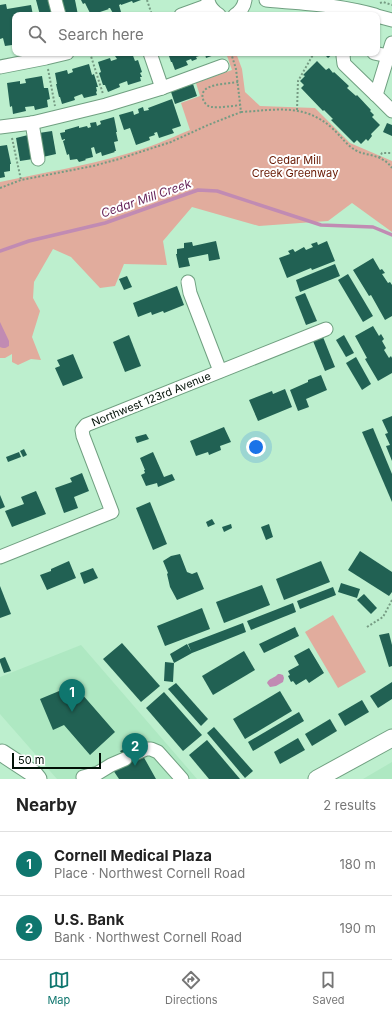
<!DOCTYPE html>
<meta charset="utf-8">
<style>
:root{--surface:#fff;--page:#f2f2f2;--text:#222;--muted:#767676;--line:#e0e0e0;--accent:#0f766e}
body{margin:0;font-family:Inter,sans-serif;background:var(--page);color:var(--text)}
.scale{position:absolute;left:12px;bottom:10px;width:89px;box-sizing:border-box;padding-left:4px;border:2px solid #011006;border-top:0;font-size:11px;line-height:14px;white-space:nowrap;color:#011006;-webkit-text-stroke:3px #fff;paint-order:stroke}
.you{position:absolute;left:256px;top:447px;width:14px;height:14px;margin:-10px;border:3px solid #fff;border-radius:50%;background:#1a73e8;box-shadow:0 0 0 6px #1a73e833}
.badge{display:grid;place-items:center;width:26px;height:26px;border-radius:50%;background:var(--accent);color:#fff;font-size:13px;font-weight:700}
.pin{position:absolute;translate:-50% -33px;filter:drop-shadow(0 1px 2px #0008)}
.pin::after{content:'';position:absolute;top:21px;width:14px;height:12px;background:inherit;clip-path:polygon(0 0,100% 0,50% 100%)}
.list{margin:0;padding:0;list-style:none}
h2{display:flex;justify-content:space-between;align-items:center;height:52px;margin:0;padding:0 16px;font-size:17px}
h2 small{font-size:13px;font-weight:400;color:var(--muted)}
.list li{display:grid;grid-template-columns:26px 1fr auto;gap:12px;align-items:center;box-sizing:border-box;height:64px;padding:0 16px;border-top:1px solid var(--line)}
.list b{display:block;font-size:15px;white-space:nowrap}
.list p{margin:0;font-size:13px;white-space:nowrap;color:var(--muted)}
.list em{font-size:13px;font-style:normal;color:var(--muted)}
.icon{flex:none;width:22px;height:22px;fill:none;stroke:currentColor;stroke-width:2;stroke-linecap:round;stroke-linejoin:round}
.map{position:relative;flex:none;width:392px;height:779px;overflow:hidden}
.search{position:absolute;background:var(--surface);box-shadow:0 1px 3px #0004;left:12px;right:12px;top:12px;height:44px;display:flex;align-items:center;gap:10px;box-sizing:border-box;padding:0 14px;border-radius:8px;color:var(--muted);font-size:15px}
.sheet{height:180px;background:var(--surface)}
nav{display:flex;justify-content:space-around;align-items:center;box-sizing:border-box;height:56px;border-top:1px solid var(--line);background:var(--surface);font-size:11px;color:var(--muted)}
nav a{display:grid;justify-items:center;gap:2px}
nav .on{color:var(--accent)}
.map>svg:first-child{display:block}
</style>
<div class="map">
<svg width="392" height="779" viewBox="0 0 392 779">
<rect width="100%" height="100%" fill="#bdefce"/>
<g fill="#aee8c2">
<polygon points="81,645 197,779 57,779 0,714 0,677"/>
<polygon points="392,762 392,779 363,779"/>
</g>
<g fill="#e1ac9d">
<path d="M226,53h10l6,16 3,23 15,14 55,2 35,35 42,18v71l-40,-29 -24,18 -69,5 -67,-19 -29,34 4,24 -43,-1 -9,22 -15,2 -29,-31 -18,-8 -19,33 -1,16 7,13 -8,26 9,23 -10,-1 -13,6 -6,-3v-8l-7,4h-5v-176c42,-9 85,-16 126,-28 22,-6 43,-15 64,-24l-9,-27 19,-7 -4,-13 36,-13z"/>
<polygon points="333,615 366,672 338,688 305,632"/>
</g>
<g fill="#c18bb3">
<path d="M0,322l9,19v5c-3,2 -5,3 -9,1z"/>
<path d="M278,674h2l3,1 1,3 -1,4 -7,4 -6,1 -3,-4c2,-5 8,-5 11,-9z"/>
</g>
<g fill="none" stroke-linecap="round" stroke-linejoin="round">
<polyline stroke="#c18bb3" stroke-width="3.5" points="0,251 29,241 105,223 198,190 217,191 321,225 373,227 392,235"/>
</g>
<g fill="#216153">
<polygon points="36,0 50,0 54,15 40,15"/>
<polygon points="62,0 75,0 78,15 65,15"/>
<polygon points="81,0 141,0 133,3 132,1 121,5 121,4 119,5 121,12 114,15 110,8 108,8 109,9 91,15 85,3 83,4"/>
<polygon points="6,4 7,9 31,5 33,15 15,15 15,39 14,36 12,37 12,45 5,46 3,38 0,39 0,5"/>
<polygon points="124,53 132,53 135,61 138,60 142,72 140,73 142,77 140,77 141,81 128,85 127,81 119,84 120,87 108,92 105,85 103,85 99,73 101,72 98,62 110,58 111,61 117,59 115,56"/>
<polygon points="168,53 220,53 206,58 205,54 196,57 197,59 192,61 191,59 186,61 188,65 175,70 172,62 171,62"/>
<polygon points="323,53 334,53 328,58"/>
<polygon points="317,61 326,70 329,68 333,73 334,72 349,86 347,88 356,96 357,95 371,110 370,111 374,115 372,117 380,125 371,134 372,136 368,141 366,139 361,144 357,140 354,143 331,120 333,119 324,110 323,111 301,88 304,85 300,81 305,76 303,75"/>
<polygon points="89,64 92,75 94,74 98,87 96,87 97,91 96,92 97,95 84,98 82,94 74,97 75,100 62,104 60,97 59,97 56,84 57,84 55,73 67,70 68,74 73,72 72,69"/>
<polygon points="42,76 44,88 48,88 50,99 47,100 48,107 35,110 34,106 25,107 26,111 13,114 12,106 10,107 7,83 20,81 20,84 26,83 25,79"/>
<polygon points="193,84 197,96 175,104 171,92"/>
<polygon points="172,99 181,126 172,129 174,133 159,138 157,132 154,133 155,135 149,137 150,140 136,145 130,128 124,130 119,115 133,111 134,115 139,113 138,109 143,107 144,111 149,110 148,108"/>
<polygon points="114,117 117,132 116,132 118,141 114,142 116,151 114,151 115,152 102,156 101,152 96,154 94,147 91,148 93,157 85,159 86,160 79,162 77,159 70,160 69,154 67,155 63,141 65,140 65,139 62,140 60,133 65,132 65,130 79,126 79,128 87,126 88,128 91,127 90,123 96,122 97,126 101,124 100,121"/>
<polygon points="387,123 392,125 392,136 383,132"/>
<polygon points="52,131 56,154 43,157 39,133"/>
<polygon points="28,135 33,159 20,161 16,138"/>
<polygon points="7,145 11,164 10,164 10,171 4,172 5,177 0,178 0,146"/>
<polygon points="216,241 220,259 209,261 208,254 188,258 190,266 179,268 176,254 177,254 177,249 184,248 184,243 192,242 193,246"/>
<polygon points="327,241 335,261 312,270 311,268 287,278 279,258 290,254 288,251 293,249 295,252 304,247 306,250 313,247 311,244 317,242 318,245"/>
<polygon points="373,258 380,270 382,269 385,273 382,274 388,283 390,282 392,285 392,316 385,320 371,295 369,296 353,270"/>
<polygon points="335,264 340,276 300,292 296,280"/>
<polygon points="348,274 373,316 363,322 338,280"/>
<polygon points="127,276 132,287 124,290 119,279"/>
<polygon points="177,286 184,305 164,313 163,311 152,315 151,312 138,317 133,303"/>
<polygon points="305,293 317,321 306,325 295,297"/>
<polygon points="373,326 379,336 381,334 384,339 382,341 386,348 384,350 389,358 391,356 392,358 392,373 378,381 365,359 367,358 355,336"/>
<polygon points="129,335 141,366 125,372 113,342"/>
<polygon points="344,335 354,353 346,357 336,340"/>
<polygon points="323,337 335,367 325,371 313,341"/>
<polygon points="73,354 83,378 63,386 55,368 60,366 57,360"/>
<polygon points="356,357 371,384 362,390 346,363"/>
<polygon points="321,375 327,390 306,399 309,407 298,411 290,390 308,382 308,380"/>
<polygon points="285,389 292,407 258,421 249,400 272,391 273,394"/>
<polygon points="392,416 392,461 386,446 390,445 385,434 388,433 382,420"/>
<polygon points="224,427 231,442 220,446 221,450 209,455 208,452 196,456 190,441"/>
<polygon points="373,428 392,474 392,502 362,432"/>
<polygon points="146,434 149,439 137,443 135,437"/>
<polygon points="254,443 256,448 251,450 249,445"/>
<polygon points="24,449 27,455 23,457 20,451"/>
<polygon points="19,452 21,457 8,462 6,457"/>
<polygon points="153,452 164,477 172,474 175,480 158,487 157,483 146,486 141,475 145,473 144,470 145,470 140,458"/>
<polygon points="82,473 89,491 74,497 78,508 64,513 55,488 72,482 70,478"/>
<polygon points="36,491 46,514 12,527 5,511 24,504 21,497"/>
<polygon points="0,495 5,507 0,509"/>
<polygon points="150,502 167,544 153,550 136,508"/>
<polygon points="212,519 215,524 208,527 206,522"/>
<polygon points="231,524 232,528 224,532 222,527"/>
<polygon points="269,524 273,537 266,540 261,527"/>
<polygon points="360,551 392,572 392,592 389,596 348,570"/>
<polygon points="180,554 187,572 192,574 197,572 204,589 177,600 170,587 167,574 168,573 163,561 171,556"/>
<polygon points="69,561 76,578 47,590 40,575 51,571 51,569"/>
<polygon points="321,561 330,582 284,600 276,579"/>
<polygon points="93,568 98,578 84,584 80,573"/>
<polygon points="341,583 360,589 357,598 338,592"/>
<polygon points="262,585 270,605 224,623 216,602"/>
<polygon points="0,586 11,614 0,618"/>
<polygon points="333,587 336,595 300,609 297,601"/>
<polygon points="364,594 377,608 371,614 357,600"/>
<polygon points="293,603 296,612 251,630 247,621"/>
<polygon points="202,608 210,629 165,646 157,626"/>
<polygon points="243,623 246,632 192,653 174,663 173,682 164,681 165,662 174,663 170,654 187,644 191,651 188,644"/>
<polygon points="295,627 299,636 264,653 259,644"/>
<polygon points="389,633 392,645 392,666 389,667 379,635"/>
<polygon points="122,643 160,686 141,702 103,659"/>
<polygon points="309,648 324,673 309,683 306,679 296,685 293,681 291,682 288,676 290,675 288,671 299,665 294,656"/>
<polygon points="244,651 255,670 213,695 202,676"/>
<polygon points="5,657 11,671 4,673 0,662 0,659"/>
<polygon points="392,682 392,699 378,708 370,696"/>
<polygon points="176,683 208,719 201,726 168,689"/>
<polygon points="75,686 115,732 90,755 64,725 53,730 40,699 64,689 66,694"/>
<polygon points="280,691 292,711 245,739 233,719"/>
<polygon points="164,692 202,735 183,751 146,708"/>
<polygon points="362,700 369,712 345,726 338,714"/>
<polygon points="299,712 304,721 253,751 248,742"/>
<polygon points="330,719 337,731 312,746 305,734"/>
<polygon points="214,727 253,771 245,778 207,733"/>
<polygon points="298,738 305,750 280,764 274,752"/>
<polygon points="207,740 240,779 209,779 189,755"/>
<polygon points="130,746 136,757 142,754 156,779 119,779 113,770 127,762 120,751"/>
</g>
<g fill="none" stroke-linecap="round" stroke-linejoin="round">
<g stroke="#70a081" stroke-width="15">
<g id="minor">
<polyline points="55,0 59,15"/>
<path d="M208,0c1,7 5,11 11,15"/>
<path d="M266,0c37,3 73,5 109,15"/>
<polyline points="181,15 209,5"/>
<path d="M235,15c6,-4 9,-8 10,-15"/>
<polyline points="377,16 392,20"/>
<polyline points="392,43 376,95 392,111"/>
<polyline points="150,53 162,88"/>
<polyline points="344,53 343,56 344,64 376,95"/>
<polyline points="374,53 388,56"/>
<polyline points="0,67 46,58 67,53"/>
<polyline points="32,123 38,159"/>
<polyline points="0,127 32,123 106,105 162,88 222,66"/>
<polyline points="188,282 190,293 220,371"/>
<polyline points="0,557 112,512 83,436 82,430 86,425 326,329"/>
<polyline points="134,754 146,749 151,749 158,752 182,779"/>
<polyline points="83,777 98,773 111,765 125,759"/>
</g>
</g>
<g stroke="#70a081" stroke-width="19">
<g id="major">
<polyline points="2,753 34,774 38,779"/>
<polyline points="317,779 392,738"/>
</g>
</g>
<g stroke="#769b83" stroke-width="2" stroke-dasharray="2 2" stroke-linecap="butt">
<polyline points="147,0 152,15"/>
<polyline points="380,3 383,2 392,5"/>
<polyline points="90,53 103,94"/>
<polyline points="48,69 55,106"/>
<path d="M238,82c-10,2 -40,1 -35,17 1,4 5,8 9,8 7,1 20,-1 28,-2"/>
<polyline points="297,110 298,81 314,53"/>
<path d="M241,112c35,-2 63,-9 91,16 9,8 15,18 25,23 3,2 6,2 9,3 10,2 20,5 26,14"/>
<polyline points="12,138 21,180"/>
<polyline points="379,158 382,153 392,153"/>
<polyline points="0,188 21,180 93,166 119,159 171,142 208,125 241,112 236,69 231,53"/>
<polyline points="367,627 383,617 392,600"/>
</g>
<use href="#minor" stroke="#fff" stroke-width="13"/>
<use href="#major" stroke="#fff" stroke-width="17"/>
</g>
<g text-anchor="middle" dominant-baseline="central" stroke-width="4" stroke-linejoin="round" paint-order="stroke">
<g font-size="11" fill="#661700" stroke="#fff">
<text x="295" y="160">Cedar Mill<tspan x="295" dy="13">Creek Greenway</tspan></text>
</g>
<g font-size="11" fill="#011006" stroke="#fff">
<text transform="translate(151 399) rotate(-22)">Northwest 123rd Avenue</text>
</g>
<g font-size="12" font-style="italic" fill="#68275c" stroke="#fff">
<text transform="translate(146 198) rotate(-19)">Cedar Mill Creek</text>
</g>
</g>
</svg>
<div class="scale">50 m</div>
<div class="you"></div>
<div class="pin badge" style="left:72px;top:712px">1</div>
<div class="pin badge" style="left:135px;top:766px">2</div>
<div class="search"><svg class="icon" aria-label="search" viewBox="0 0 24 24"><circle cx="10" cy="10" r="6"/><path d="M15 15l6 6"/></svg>Search here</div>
</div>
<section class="sheet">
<h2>Nearby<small>2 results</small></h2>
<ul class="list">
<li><span class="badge">1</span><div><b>Cornell Medical Plaza</b><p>Place · Northwest Cornell Road</p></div><em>180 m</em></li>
<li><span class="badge">2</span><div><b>U.S. Bank</b><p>Bank · Northwest Cornell Road</p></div><em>190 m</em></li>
</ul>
</section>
<nav>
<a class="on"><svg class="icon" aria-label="map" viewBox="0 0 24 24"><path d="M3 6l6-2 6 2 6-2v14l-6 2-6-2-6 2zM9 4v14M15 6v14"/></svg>Map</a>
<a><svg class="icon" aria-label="directions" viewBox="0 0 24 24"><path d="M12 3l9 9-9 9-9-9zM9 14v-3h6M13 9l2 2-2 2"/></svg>Directions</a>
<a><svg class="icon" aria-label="saved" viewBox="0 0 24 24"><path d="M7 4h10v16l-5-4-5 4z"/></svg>Saved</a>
</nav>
